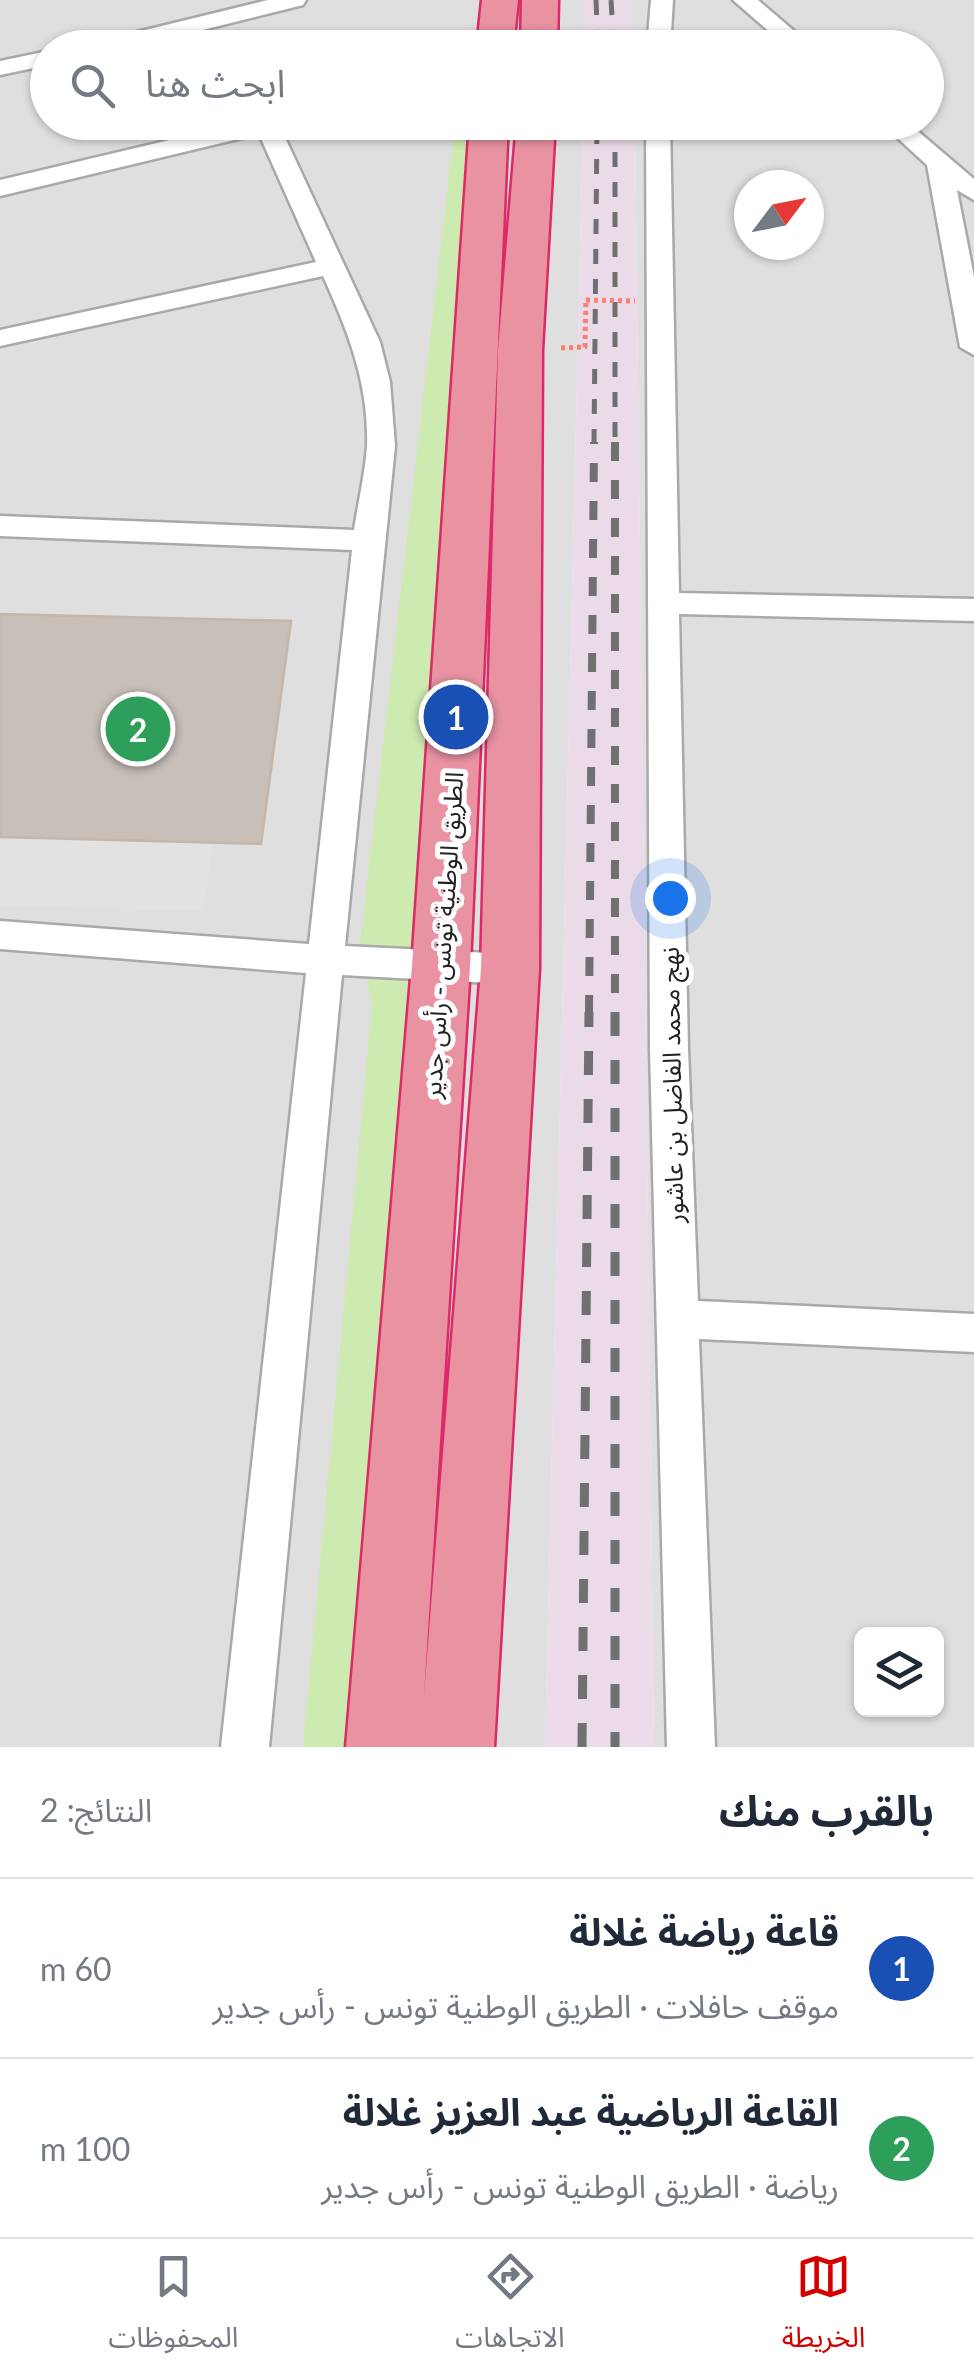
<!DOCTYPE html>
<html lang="ar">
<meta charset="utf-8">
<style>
:root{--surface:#fff;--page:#f2f2f3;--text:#1f2937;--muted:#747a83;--line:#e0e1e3;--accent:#d40000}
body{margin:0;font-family:Lato,"Noto Sans Arabic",sans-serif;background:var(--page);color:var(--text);direction:rtl}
.controls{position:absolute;right:30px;bottom:30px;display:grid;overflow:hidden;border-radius:15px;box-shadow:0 2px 8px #0004}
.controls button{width:90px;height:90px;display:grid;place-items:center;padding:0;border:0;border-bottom:2px solid var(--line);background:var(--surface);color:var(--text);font:50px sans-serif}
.compass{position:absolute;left:734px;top:170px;width:90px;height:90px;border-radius:50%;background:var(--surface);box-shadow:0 2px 8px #0004;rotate:58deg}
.you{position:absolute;left:670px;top:898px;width:35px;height:35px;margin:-25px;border:8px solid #fff;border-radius:50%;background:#1a73e8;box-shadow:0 0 0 15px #1a73e833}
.badge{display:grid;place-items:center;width:65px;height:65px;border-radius:50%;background:var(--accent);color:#fff;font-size:32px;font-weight:700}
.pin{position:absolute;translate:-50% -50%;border:5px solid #fff;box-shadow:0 2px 10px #0006}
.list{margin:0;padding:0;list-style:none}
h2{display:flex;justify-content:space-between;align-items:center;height:130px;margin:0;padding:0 40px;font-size:42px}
h2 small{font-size:32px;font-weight:400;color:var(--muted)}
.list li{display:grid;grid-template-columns:65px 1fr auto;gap:30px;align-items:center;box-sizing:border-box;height:180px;padding:0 40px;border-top:2px solid var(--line)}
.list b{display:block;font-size:38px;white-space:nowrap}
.list p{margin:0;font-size:32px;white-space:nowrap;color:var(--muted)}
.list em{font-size:32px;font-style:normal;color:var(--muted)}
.icon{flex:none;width:55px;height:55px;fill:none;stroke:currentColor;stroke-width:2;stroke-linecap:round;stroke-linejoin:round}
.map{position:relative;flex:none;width:974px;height:1747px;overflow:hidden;direction:ltr}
.search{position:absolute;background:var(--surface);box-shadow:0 2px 8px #0004;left:30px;right:30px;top:30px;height:110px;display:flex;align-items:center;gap:25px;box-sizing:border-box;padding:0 35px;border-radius:55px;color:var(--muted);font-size:38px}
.sheet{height:490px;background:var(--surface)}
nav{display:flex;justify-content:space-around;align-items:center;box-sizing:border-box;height:140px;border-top:2px solid var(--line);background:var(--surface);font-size:28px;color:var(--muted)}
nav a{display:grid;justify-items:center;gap:5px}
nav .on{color:var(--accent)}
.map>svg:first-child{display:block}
</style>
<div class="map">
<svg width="974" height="1747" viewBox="0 0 974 1747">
<rect width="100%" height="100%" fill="#f2efe9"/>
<g fill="#e0dfdf" fill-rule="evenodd">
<polygon points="0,0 584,0 584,47 48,48 48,122 583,123 545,1747 0,1747"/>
<path d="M630,0h344v1747h-320l-19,-1624 291,-1v-74l-293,-1zM749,185h60v60h-60zM862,1634h74v76h-74z"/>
</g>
<g fill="#ebdbe8">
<polygon points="584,0 630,0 633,47 584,47"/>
<polygon points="583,123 635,123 654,1747 545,1747"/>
</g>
<polygon fill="#cdebb0" points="455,123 484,123 363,1747 303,1747 372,1004 360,943"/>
<polygon fill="#e2e2e2" points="0,837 214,843 203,911 0,905"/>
<polygon fill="#c7bfb8" stroke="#c4b6ab" stroke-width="2.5" points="0,614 291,621 261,844 0,837"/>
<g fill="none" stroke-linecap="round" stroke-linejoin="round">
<g stroke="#a9a9a9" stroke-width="5">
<g id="street">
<polygon points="268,0 306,0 303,5 130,48 89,48 92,43"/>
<polygon points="651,0 673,0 670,48 647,48"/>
<polygon points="733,0 758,0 814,48 788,48"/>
<polygon points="48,51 48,65 0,75 0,61"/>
<path d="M246,122h45l-10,7 99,213 10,40 5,64 -50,500 165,8 13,5 5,10 -5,10 -13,5 -168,-9 -73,772h-48l85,-774 -306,-24v-28l309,23 43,-394 -352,-14v-20l354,14c4,-27 11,-56 13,-84 2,-62 -19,-115 -44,-170l-323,70v-16l316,-68 -57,-128 -259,62v-16z"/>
<polygon points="646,122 670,122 679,593 974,599 974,621 679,614 688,1048 698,1301 974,1314 974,1352 699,1339 715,1747 667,1747 650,1048"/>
<polygon points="880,122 907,122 974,179 974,200 957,190 974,277 974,355 960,347 927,165"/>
</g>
</g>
<g stroke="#dc2a67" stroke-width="5">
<g id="highway">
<polygon points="482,0 518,0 513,48 477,48"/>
<polygon points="522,0 558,0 557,48 521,48"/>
<polygon points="470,122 508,122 470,966 424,1695 481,969 498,350 517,122 555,122 542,350 539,969 494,1747 346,1747 412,966"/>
</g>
</g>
<polyline stroke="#fa8072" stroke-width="5" stroke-dasharray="4 4" stroke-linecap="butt" points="561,348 585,347 586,300"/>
<use href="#street" fill="#fff" fill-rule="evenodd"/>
<use href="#highway" fill="#e892a2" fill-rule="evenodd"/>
<g stroke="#707070" stroke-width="5" stroke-dasharray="15 15" stroke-linecap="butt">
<polyline points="596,0 598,48"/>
<polyline points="611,0 614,48"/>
<polyline points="615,122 615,444"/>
<polyline points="594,444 597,122"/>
</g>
<g stroke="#707070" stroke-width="8" stroke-dasharray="19 19" stroke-linecap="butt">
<polyline points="615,442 615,1014"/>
<polyline points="589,1014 594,442"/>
</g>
<g stroke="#707070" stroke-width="9" stroke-dasharray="24 24" stroke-linecap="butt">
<polyline points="615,1012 615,1747"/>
<polyline points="582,1747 589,1012"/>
</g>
<polyline stroke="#fa8072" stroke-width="5" stroke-dasharray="4 4" stroke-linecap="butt" points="586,300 635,301"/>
</g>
<g text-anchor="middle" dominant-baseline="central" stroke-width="10" stroke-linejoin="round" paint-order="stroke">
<g font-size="25" fill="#222" stroke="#fff">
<text transform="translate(442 935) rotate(-86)">الطريق الوطنية تونس - رأس جدير</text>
<text transform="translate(671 1085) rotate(-91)">نهج محمد الفاضل بن عاشور</text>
</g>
</g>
</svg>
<div class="controls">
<button><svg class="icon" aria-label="layers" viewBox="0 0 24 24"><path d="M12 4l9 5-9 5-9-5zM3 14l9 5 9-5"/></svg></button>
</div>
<svg class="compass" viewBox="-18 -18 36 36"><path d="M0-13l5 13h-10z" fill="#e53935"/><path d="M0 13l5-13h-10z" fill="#747a83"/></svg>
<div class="you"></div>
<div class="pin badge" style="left:456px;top:717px;background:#1a4fb4">1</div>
<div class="pin badge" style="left:138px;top:729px;background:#2e9e5b">2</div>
<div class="search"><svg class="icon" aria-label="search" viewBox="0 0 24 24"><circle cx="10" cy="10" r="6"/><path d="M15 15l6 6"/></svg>ابحث هنا</div>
</div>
<section class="sheet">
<h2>بالقرب منك<small>النتائج: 2</small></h2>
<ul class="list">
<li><span class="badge" style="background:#1a4fb4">1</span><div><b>قاعة رياضة غلالة</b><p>موقف حافلات · الطريق الوطنية تونس - رأس جدير</p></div><em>60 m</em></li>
<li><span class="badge" style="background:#2e9e5b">2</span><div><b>القاعة الرياضية عبد العزيز غلالة</b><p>رياضة · الطريق الوطنية تونس - رأس جدير</p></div><em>100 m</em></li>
</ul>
</section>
<nav>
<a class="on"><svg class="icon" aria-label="map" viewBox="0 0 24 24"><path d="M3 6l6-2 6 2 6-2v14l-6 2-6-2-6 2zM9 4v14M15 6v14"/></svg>الخريطة</a>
<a><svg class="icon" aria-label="directions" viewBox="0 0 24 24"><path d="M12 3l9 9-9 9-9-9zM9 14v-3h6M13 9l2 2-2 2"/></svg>الاتجاهات</a>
<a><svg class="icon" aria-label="saved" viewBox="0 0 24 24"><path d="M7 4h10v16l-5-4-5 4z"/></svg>المحفوظات</a>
</nav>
